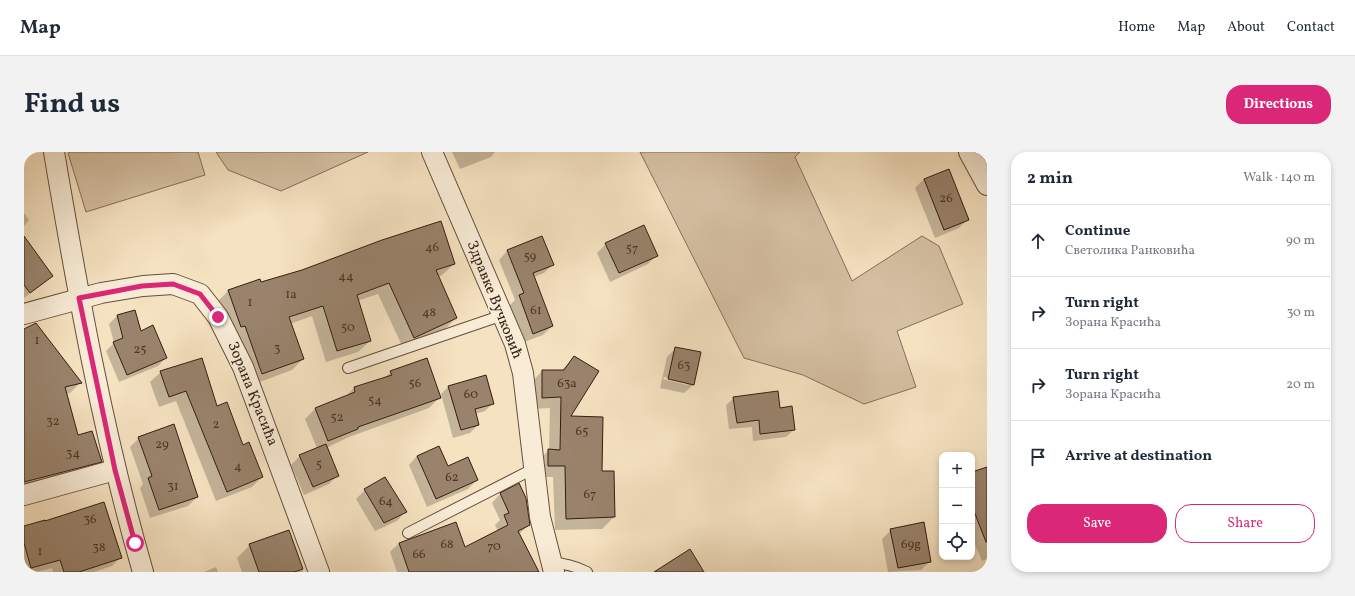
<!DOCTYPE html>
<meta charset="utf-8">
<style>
:root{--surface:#fff;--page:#f2f2f3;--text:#1f2937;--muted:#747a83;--line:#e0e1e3;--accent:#db2777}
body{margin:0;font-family:Vollkorn,serif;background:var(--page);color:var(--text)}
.controls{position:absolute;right:12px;bottom:12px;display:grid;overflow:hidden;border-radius:8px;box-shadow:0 2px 6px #0003}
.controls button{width:36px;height:36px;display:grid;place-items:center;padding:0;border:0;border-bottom:1px solid var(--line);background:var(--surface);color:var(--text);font:20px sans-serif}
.stop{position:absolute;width:12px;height:12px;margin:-9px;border:3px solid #db2777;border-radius:50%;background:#fff}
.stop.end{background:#db2777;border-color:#fff;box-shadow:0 1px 4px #0008}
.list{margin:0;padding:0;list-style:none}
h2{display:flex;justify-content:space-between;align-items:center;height:52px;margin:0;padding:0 16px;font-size:17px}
h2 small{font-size:13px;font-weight:400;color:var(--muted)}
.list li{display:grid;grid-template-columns:26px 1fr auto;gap:12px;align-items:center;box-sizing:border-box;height:72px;padding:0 16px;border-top:1px solid var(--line)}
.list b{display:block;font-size:15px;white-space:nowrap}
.list p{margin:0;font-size:13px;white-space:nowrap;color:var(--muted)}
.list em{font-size:13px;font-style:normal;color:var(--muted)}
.actions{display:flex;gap:8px;padding:12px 16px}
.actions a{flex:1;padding:9px 0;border:1px solid var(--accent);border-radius:16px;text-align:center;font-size:14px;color:var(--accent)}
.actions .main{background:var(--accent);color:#fff}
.icon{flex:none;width:22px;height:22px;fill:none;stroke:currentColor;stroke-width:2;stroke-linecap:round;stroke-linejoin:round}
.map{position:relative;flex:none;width:963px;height:420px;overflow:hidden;border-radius:16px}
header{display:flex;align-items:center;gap:24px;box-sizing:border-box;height:56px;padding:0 20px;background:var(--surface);border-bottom:1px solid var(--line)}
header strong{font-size:19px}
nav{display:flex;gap:22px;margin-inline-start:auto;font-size:14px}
.intro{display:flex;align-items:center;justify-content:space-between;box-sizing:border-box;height:96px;padding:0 24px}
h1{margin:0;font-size:28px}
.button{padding:10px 18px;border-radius:16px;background:var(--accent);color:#fff;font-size:14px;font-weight:700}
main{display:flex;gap:24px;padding:0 24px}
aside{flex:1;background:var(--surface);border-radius:16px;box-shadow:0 2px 6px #0003}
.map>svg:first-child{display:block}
</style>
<header>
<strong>Map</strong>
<nav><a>Home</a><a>Map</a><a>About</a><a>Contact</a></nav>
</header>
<div class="intro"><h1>Find us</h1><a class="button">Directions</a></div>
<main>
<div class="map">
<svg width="963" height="420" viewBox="0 0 963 420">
<rect width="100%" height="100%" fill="#f5e2c1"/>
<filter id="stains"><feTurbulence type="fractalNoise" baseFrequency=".005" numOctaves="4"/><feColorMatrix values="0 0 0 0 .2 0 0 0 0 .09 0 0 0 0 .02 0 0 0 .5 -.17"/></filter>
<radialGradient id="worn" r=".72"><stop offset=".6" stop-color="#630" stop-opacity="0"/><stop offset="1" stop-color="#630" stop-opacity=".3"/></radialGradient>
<g fill="#d5c0a3" stroke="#866e5a">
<polygon points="47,0 174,0 181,23 62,60 44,1"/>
<polygon points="192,0 344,0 257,39 204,18"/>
<polygon points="616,0 776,0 771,5 828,129 898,84 915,94 939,152 873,179 892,235 840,252 779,223 720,206"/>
</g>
<g fill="#0003" fill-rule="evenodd">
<polygon points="428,0 471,0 467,5 436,17"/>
<polygon points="944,0 963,0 963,30"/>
<polygon points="924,18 944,67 935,76 911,86 891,36 900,27"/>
<polygon points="0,61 5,68 0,74"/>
<polygon points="0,86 28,124 0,146"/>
<polygon points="582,92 633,103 624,112 586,130 573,101"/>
<polygon points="483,99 529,112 520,121 510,125 528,174 519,183 500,190 486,153 491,148 475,108"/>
<polygon points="430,112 418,123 414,125 432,166 421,177 379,196 354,142 333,149 346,189 334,200 302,210 288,164 266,172 279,207 268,218 227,233 193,150 204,139 236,132"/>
<polygon points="110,159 117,180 142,206 134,214 95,230 82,199 90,191 85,172 93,164"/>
<polygon points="12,172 56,231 46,241 42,242 54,284 76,309 66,320 0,337 0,178"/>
<path d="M652,196l17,37 -9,8 -24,-5 7,-31zM640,225l23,6v2l-24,-6z"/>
<polygon points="550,205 546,265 577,320 589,320 590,365 578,377 531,378 529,325 513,325 513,310 525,298 526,256 507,257 507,231 518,219 537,219"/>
<polygon points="137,220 192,256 238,325 228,335 192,349 152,249 135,255 126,230"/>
<polygon points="367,220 415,246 405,256 325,285 302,296 314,323 305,332 280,343 267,313 276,304 293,296 281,267 292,256 322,244 330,236 360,226"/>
<polygon points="425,234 469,251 461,259 451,262 454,273 446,281 429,286 417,242"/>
<polygon points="710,246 755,257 770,278 762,285 729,289 728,275 705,277 702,253"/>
<polygon points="115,286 173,345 164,354 126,366 116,336 119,332 106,295"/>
<polygon points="393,304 424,316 453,328 444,337 403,355 385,313"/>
<polygon points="948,321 963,324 963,407 958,409 948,385"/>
<polygon points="361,326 381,360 373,369 351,379 332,347 341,338"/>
<polygon points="495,333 505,373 494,383 511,420 373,420 366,400 375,391 431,371 440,397 474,379 471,373 476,368 468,351 476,342"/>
<polygon points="0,375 96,406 88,414 70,420 29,420 28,416 12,420 0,420"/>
<polygon points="867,378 906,409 897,418 864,420 858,387"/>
<polygon points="265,379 279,420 218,420 213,406 226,393"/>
<polygon points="192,415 194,420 180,420"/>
</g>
<g fill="#99836c" stroke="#361c10">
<polygon points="925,17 945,68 920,78 900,27"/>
<polygon points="417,69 431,112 412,118 433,166 390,186 365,131 333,143 347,189 313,199 299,154 265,165 280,207 238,222 221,174 217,175 204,138 236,127 237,130 278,118 358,88"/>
<polygon points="620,73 634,104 595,121 581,91"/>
<polygon points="0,84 29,124 6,141 0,133"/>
<polygon points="518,84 530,113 509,121 529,174 509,182 495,143 500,141 483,98"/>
<polygon points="111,158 117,179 129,173 143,206 103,223 89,190 99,186 93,163"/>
<polygon points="12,171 58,231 41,235 54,283 68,279 78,310 0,330 0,177"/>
<polygon points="651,195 677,200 670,233 644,227"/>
<polygon points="550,204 575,219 547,264 579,265 578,319 590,319 591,365 542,367 541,314 524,314 524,297 536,298 537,245 518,246 518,218 540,218"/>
<polygon points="178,206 193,254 203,250 219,293 225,290 239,325 203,340 162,239 145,245 136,219"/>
<polygon points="403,206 417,246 334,275 334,277 304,289 291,256 331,240 330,235 368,223 366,219"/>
<polygon points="462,223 470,252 451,257 455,273 437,278 424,234"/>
<polygon points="754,239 756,256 768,254 771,278 736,282 735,268 713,271 709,245"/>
<polygon points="150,272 174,345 135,358 124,326 128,324 114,285"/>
<polygon points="302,292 315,324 289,335 275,303"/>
<polygon points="415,294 424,314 444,305 454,328 412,347 393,304"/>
<polygon points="963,315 963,390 962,390 948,354 948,320"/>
<polygon points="361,325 383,360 360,371 340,337"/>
<polygon points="495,331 502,346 506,373 494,379 515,420 385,420 375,391 432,370 441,395 484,373 480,363 485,361 476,341"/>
<polygon points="80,350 98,406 55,420 40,420 36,408 7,416 0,391 0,374 21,368 21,369"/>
<polygon points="900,370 907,410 874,416 866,377"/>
<polygon points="265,378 279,417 270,420 235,420 225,392"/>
<polygon points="666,397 680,420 630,420"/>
</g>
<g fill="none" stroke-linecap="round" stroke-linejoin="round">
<g stroke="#664e3c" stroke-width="12">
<g id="lane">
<polyline points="324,216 479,163"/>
<polyline points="384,381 509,317"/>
<path d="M528,411c13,0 23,3 35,9"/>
</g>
</g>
<g stroke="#664e3c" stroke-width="22">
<g id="street">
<path d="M30,0c24,142 49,282 89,420"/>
<polyline points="408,0 491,192 499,221 516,365 530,420"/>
<polyline points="945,0 963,33"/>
<polyline points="0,162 77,141 119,134 149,132 176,142 194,165 219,215 295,420"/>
<polyline points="0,343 91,318"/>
</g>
</g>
<use href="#lane" stroke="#f8ecd7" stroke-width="10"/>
<use href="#street" stroke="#f8ecd7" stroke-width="20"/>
</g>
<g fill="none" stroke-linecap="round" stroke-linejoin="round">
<polyline stroke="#db2777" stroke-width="5" points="111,391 91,318 55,146 118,134 149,132 176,142 194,165"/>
</g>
<g text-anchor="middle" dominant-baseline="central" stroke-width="3.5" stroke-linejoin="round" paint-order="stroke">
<g font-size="13" fill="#4f3627">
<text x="922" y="47">26</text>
<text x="408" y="96">46</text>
<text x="608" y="97">57</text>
<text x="506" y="105">59</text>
<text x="322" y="125">44</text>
<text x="267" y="143">1a</text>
<text x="226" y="151">1</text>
<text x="512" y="159">61</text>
<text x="405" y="161">48</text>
<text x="324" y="176">50</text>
<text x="13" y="189">1</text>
<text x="253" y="197">3</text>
<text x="116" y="198">25</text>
<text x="660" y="214">63</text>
<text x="391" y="232">56</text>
<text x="543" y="232">63a</text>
<text x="447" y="243">60</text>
<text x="351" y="249">54</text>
<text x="313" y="266">52</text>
<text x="29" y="270">32</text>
<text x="192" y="273">2</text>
<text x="558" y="280">65</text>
<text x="138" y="293">29</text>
<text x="49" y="302">34</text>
<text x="295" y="313">5</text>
<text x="214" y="315">4</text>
<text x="428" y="326">62</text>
<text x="149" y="335">31</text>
<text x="566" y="343">67</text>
<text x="362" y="350">64</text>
<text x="66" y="368">36</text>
<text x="423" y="393">68</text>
<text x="887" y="393">69g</text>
<text x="470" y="395">70</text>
<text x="75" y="396">38</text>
<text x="16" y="400">1</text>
<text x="395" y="403">66</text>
</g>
<g font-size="15" fill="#361c10" stroke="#f8ecd7">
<text transform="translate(470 148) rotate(68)">Здравке Вучковић</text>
<text transform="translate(228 242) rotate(68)">Зорана Красића</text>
</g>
</g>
<rect width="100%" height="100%" filter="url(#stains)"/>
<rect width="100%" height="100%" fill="url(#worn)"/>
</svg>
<div class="controls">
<button>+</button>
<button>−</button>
<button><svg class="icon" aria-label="locate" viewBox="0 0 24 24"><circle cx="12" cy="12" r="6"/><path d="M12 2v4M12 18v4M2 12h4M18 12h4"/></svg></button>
</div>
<div class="stop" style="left:111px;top:391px"></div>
<div class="stop end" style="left:194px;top:165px"></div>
</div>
<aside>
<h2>2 min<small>Walk · 140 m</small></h2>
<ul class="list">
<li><svg class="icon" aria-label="ahead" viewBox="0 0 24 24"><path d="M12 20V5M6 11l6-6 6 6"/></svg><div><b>Continue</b><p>Светолика Ранковића</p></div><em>90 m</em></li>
<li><svg class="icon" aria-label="right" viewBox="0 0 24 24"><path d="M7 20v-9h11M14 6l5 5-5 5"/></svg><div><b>Turn right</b><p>Зорана Красића</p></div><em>30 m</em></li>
<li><svg class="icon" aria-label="right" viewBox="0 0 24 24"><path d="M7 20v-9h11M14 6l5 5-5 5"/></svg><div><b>Turn right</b><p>Зорана Красића</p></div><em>20 m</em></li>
<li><svg class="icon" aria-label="arrive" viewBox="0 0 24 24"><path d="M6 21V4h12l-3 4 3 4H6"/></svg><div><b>Arrive at destination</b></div></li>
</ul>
<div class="actions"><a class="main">Save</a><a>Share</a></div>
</aside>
</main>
